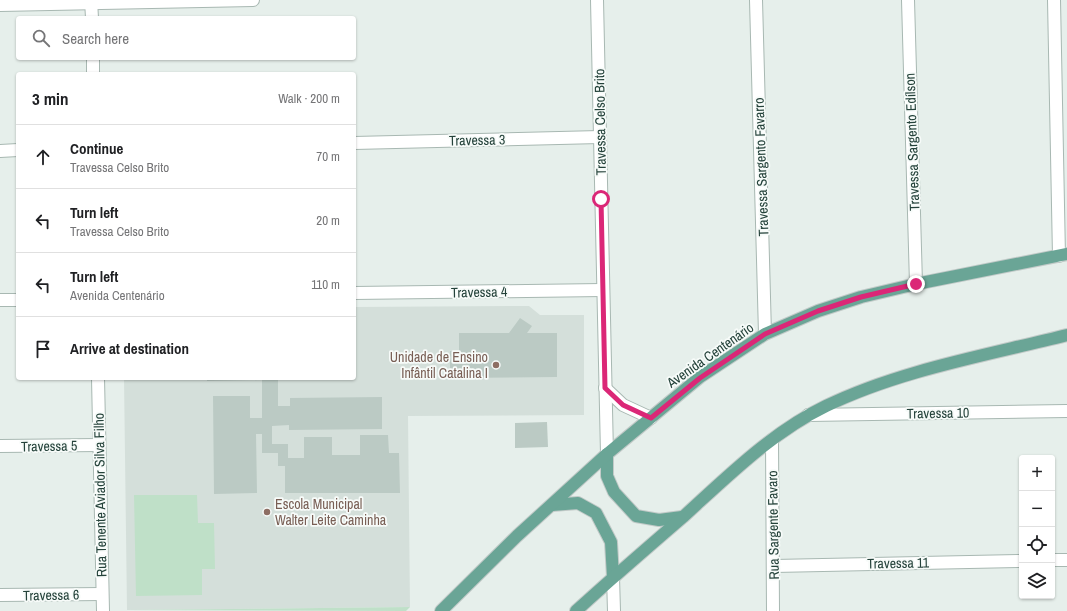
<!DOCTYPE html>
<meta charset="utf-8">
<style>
:root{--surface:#fff;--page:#f2f2f2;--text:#202124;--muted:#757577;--line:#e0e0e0}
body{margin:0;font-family:"Archivo Narrow",sans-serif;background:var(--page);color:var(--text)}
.controls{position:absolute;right:12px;bottom:12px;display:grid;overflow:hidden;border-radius:4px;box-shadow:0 1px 3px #0004}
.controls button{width:36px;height:36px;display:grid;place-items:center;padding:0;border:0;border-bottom:1px solid var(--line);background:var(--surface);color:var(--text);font:20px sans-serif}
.stop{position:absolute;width:12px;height:12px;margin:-9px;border:3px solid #db2777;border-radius:50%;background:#fff}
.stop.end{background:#db2777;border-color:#fff;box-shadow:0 1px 4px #0008}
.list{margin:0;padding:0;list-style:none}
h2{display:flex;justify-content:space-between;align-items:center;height:52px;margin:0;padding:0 16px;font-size:17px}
h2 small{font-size:13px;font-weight:400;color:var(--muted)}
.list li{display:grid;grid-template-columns:26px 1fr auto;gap:12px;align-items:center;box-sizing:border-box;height:64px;padding:0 16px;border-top:1px solid var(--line)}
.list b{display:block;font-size:15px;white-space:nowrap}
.list p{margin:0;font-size:13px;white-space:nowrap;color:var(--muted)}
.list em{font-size:13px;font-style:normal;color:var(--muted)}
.icon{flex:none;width:22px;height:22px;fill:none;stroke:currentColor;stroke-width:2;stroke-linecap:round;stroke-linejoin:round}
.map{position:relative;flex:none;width:1067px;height:611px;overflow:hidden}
.search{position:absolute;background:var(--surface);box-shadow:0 1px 3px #0004;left:16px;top:16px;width:340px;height:44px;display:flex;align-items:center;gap:10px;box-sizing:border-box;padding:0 14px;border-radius:4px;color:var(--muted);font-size:15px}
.panel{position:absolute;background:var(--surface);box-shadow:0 1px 3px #0004;left:16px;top:72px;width:340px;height:308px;border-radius:4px}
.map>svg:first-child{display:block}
</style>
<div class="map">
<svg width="1067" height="611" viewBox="0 0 1067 611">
<rect width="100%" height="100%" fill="#e6efeb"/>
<polygon fill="#d4dfda" points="529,306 540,315 584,315 584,415 408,416 410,607 127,610 124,378 354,378 354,307"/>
<g fill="#bfe0c8">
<polygon points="134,495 197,495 198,523 214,523 215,569 202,569 202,595 136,596"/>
<polygon points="410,607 406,611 127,610"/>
</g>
<g fill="#bbcac4">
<polygon points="520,318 532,326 527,333 557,333 557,377 450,378 450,351 459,351 459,333 509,333"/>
<polygon points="207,378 278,378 278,406 290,406 290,398 382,397 382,429 289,430 289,425 272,426 272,444 288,444 288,458 304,458 304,437 332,437 332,455 360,455 360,435 388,435 389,453 399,453 400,493 285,493 285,466 278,466 278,453 262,453 262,434 256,434 257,493 214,494 213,396 250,396 250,418 262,418 262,380 207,381"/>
<polygon points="547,422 548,447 515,448 515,423"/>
</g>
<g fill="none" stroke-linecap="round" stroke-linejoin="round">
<g stroke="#a8b8b2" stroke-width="14">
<g id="minor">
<polyline points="91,0 92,18"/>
<polyline points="597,0 607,454"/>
<polyline points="756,0 765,334"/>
<polyline points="908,0 916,284"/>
<polyline points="1054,0 1059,256"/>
<polyline points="0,5 253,0"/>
<polyline points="93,58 93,74"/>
<polyline points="354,143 600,137"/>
<polyline points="0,151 18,150"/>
<polyline points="354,293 603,290"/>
<polyline points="0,300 18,300"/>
<polyline points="98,378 103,611"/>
<polyline points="605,388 623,405 651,418"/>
<polyline points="808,415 1067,411"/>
<polyline points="772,440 773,611"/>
<polyline points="0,446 99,445"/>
<polyline points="1052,560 1067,560"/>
<polyline points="774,566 1022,561"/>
<polyline points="613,577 614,611"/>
<polyline points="0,595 102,594"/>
</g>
</g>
<g stroke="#c2cac8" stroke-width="14">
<g id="major">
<polyline points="607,454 607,476 614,492 636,516 659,520 682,517"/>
<polyline points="552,505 578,503 596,513 611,542 613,577"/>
<polyline points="441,611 517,536 607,454 700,377 765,334 818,311 861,297 916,284 1067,254"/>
<path d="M576,611c35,-32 71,-63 107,-94 44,-40 89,-85 143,-111 74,-36 162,-51 241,-71"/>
</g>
</g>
<use href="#minor" stroke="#fff" stroke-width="12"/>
<use href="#major" stroke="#6aa596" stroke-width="12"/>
</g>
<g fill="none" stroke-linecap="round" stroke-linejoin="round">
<polyline stroke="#db2777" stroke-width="5" points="601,199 605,388 623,405 651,418 700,378 765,334 818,311 861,297 916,284"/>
</g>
<g fill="#8d6e63" stroke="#f7fbf9" stroke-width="1.5">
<circle cx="496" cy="365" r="4"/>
<circle cx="267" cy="512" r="4"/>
</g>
<g text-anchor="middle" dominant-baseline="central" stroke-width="3.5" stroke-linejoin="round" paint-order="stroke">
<g font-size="14" fill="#24423a" stroke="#f7fbf9">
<text transform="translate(600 122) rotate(-91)">Travessa Celso Brito</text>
<text transform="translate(477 140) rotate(-1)">Travessa 3</text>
<text transform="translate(912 142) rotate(-92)">Travessa Sargento Edílson</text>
<text transform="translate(761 167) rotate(-92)">Travessa Sargento Favarro</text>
<text transform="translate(479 292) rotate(-1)">Travessa 4</text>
<text transform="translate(710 355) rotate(-35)">Avenida Centenário</text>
<text transform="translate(938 413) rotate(-1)">Travessa 10</text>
<text transform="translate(49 446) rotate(-1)">Travessa 5</text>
<text transform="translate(100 495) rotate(-91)">Rua Tenente Aviador Silva Filho</text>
<text transform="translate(773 525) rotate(-91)">Rua Sargente Favaro</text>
<text transform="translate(898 563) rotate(-1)">Travessa 11</text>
<text transform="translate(51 595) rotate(-1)">Travessa 6</text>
</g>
<g font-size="14" fill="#785e54" stroke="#f7fbf9" text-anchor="end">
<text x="488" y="357">Unidade de Ensino<tspan x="488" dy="16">Infântil Catalina I</tspan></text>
<text x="275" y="504" text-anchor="start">Escola Municipal<tspan x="275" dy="16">Walter Leite Caminha</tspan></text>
</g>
</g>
</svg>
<div class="controls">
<button>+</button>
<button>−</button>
<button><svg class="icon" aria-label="locate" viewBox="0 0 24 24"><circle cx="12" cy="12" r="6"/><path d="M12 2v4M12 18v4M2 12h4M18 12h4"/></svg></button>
<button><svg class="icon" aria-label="layers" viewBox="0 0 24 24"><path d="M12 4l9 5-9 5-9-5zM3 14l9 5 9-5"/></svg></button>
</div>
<div class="stop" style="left:601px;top:199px"></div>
<div class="stop end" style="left:916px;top:284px"></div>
<div class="search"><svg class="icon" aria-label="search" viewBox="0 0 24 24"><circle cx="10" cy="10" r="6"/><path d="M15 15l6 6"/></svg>Search here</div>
<section class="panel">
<h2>3 min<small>Walk · 200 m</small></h2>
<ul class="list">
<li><svg class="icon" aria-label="ahead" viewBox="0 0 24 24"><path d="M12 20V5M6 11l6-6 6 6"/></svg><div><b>Continue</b><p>Travessa Celso Brito</p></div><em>70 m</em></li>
<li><svg class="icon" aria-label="left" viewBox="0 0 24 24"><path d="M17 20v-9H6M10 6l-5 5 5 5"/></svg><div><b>Turn left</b><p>Travessa Celso Brito</p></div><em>20 m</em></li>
<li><svg class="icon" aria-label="left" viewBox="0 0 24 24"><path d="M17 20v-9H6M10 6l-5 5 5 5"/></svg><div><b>Turn left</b><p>Avenida Centenário</p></div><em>110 m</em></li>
<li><svg class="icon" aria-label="arrive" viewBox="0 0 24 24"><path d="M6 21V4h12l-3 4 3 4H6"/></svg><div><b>Arrive at destination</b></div></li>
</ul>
</section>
</div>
